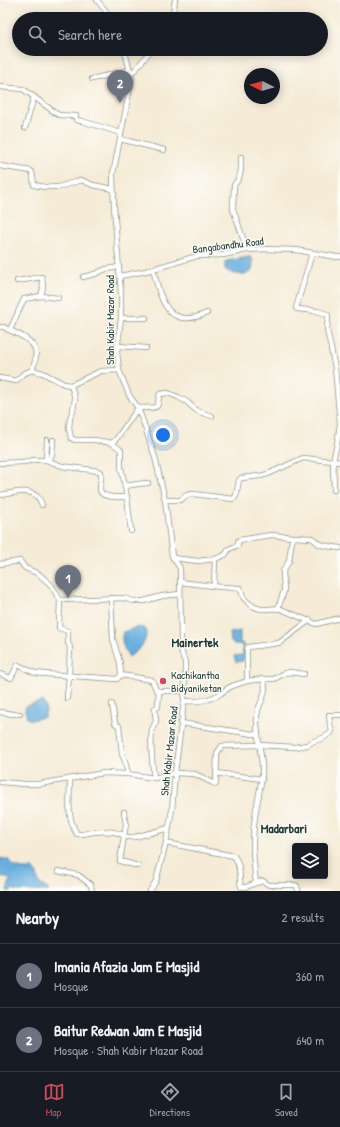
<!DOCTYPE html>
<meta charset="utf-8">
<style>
:root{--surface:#171b24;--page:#242831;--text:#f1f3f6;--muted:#9ea1a6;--line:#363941;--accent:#d1495b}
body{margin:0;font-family:"Patrick Hand",sans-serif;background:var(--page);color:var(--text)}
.controls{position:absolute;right:12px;bottom:12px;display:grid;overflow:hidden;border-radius:4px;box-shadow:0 2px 10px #0003}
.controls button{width:36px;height:36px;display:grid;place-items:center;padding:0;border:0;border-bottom:1px solid var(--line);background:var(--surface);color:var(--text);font:20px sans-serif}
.compass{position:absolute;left:244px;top:68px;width:36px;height:36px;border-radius:50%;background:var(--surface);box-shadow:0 2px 10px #0003;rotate:275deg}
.you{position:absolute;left:163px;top:435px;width:14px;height:14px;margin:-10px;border:3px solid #fff;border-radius:50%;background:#1a73e8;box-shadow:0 0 0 6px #1a73e833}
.badge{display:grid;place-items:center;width:26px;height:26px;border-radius:50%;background:var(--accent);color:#fff;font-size:13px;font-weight:700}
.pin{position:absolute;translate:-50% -33px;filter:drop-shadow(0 1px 2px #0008)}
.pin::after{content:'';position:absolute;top:21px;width:14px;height:12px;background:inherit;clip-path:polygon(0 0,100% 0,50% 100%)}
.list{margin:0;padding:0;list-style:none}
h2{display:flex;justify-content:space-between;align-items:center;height:52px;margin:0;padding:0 16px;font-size:17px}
h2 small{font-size:13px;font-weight:400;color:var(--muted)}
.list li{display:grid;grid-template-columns:26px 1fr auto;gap:12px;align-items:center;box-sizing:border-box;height:64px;padding:0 16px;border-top:1px solid var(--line)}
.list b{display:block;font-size:15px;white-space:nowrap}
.list p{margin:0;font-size:13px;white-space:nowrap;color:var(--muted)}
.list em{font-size:13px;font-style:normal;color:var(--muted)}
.icon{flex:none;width:22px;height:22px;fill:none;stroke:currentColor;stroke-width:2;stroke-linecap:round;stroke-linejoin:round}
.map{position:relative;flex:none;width:340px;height:891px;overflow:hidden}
.search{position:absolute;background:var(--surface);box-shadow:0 2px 10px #0003;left:12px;right:12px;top:12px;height:44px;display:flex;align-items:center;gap:10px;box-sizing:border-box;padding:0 14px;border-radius:22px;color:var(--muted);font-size:15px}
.sheet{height:180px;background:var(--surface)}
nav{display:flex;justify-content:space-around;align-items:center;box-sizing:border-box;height:56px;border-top:1px solid var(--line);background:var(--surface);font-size:11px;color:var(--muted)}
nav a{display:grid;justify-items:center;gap:2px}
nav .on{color:var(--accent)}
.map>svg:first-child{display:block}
</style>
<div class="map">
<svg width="340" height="891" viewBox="0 0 340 891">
<rect width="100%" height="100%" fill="#fdfcf7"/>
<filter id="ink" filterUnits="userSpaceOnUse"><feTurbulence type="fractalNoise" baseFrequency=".025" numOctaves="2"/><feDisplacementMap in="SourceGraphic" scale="8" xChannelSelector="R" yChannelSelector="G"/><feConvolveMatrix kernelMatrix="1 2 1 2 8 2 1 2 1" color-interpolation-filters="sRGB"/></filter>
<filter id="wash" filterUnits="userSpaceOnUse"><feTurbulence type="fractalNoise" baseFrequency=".012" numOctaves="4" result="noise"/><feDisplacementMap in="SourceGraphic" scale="16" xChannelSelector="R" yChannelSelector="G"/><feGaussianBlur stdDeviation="0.9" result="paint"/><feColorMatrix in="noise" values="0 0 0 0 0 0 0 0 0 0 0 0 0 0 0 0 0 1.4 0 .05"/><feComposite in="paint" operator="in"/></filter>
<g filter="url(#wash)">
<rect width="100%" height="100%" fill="#f5ebd6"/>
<g fill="#68aede" stroke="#447689">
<path d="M248,257h3c3,5 2,10 0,15 -7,4 -19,3 -26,-3v-7l2,-1z"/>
<path d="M137,627l7,1 3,3c-3,16 -6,16 -18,26 -5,-8 -9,-16 -6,-25z"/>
<polygon points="240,631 240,642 244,645 245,656 243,661 236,662 234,656 243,655 242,645 237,644 233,644 231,642 230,633"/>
<path d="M43,701c3,6 4,10 1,16l-13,3 -4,-2 -2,-8 1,-4z"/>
<polygon points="0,858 9,860 14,866 22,869 31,869 34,870 37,874 38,880 40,884 48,889 49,891 18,891 13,889 11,891 7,891 10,879 2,876 0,880"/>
</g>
</g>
<g filter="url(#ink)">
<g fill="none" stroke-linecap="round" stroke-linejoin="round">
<g stroke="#8a9485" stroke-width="6">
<g id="minor">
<polyline points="97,0 112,19"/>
<polyline points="172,19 175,0"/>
<polyline points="124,49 132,78 120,139 113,174 114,207 121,294 121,318 117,352 119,370 129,395 138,408 145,427 155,457 165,500 172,556 180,568 181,646 182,654 185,662 185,670 184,701 175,773 172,810 166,843 156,881 150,891"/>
<polyline points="131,73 136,69 152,49"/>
<polyline points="92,79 130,70"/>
<polyline points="0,87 23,89 34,97 57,114 59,115 76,116 76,120 82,121 121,133"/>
<polyline points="25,128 34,97"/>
<polyline points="120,139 164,150"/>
<path d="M241,157c0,11 1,20 -7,28l-1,24 14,41"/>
<path d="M0,166l31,5c3,3 2,10 3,14l11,2h14l22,-7 12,5 20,4"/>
<path d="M153,269c8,31 14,62 54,44"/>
<polyline points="120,276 146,271 197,256 223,255 247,250 264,249 296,250 337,257 340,257"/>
<polyline points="83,277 95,274 106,269 114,268 119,266"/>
<polyline points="17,281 42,277 43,288 41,296"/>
<polyline points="121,318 146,318"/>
<path d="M0,327h4c4,3 9,5 14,7 18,9 22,17 14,36l11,3 21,11 7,1 30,-14 18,-1"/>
<polyline points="10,330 24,299 41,296 58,298"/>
<polyline points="118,346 146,348"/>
<polyline points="0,378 16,381 23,374 32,370"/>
<polyline points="71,385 75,399 73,410 70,418 69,428 71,438 75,440 95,440 112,443 121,450 121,467 127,497 131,531"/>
<path d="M112,443l5,-5 21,-30c4,-1 17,1 19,-2 2,-2 1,-9 3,-12l8,-1 10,4 9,5 10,9 15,5"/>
<polyline points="46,460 47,440"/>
<polyline points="49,461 52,454 53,440"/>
<path d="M0,463l24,-1 10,-2h12l16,6 37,5 2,1c1,6 -1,11 -1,17 0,10 20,8 27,8"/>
<path d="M125,486c8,-1 15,-3 23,-3"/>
<polyline points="334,490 333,461 340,462"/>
<path d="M0,495c15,-2 36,-10 42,10"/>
<path d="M165,500h16c5,-5 6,-6 13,-6l39,5 3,-3 3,-16 2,-2 19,-2 8,-2 35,-16 30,3 4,-17 3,-20 -5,-56 -8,-38 1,-14 -1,-2 -10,-3 -20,-2 -1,-1 16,-55"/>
<polyline points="173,558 198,561 215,559 214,586"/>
<polyline points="215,559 225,555 229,549 238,545 238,541 240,540 271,535 294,537"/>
<polyline points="0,564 20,561 25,568 39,574 41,576 51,585 60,600"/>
<path d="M180,582l41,5 19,1c2,3 2,5 3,9 2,2 4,5 7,7 11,9 18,3 31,5l35,15 24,-6"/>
<path d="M111,598l2,41 7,24 1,12 31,5 4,10 3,1 -1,16 -3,1c-1,4 1,8 1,13 -1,3 -3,6 -4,9 -2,16 0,31 2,48"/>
<polyline points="278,608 284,591 283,571 289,561 292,540 294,537 312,538 319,544 327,546 340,548"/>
<polyline points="0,674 11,678 17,666 18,665 35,673 45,674 117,679 121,675"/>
<polyline points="264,679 274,679 285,673 290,672 304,674"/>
<polyline points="159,691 185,691"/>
<polyline points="67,698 69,676 70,647 68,643 68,631 59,628 60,600 124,598 133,601 144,601 162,596 180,594"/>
<path d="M184,701c12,1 25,0 36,-7 3,-2 6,-5 10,-7 6,-3 12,-4 17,-6v-32l1,-2 31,-4 31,-23"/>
<polyline points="112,704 115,723 119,726 122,754 125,761 128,774"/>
<polyline points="0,712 13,714 20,714"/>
<polyline points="181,723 253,734 258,734"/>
<polyline points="216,773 262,779"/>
<path d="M70,779c0,19 -4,38 7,55 6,1 10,-1 16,-2 9,-1 25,-2 32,5h10l34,-9"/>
<polyline points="0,782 25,784 39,784 104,773 128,774 154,778 175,773 195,774 213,783 216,784 217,753 222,746 259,745 295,747 307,745 314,741 323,738 331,733 332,731 330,724 329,715 340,715"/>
<polyline points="124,812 126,824 120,861 138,866"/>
<path d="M166,843l68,13c7,8 5,21 7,31h5l10,-4c-3,-25 -5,-47 0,-73 2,-12 5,-23 6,-36 1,-18 -6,-39 -5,-57 0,-10 5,-14 7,-23 2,-5 0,-10 0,-15l-17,2"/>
<polyline points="58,871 78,875 91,885 92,891"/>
<polyline points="256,883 263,881 269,885 295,885 297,886 298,891"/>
</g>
</g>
<use href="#minor" stroke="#fff" stroke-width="4.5"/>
</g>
</g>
<circle fill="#d1495b" stroke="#fdfcf7" stroke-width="1.5" cx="163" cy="681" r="4"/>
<g text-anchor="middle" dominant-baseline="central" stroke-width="3" stroke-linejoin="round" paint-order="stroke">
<g font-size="11" fill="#1f3d34" stroke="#fdfcf7">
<text transform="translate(228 245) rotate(-7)">Bangabandhu Road</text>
<text transform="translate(110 320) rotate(-90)">Shah Kabir Mazar Road</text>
<text transform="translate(169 751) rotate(-84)">Shah Kabir Mazar Road</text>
</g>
<g font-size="11" fill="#1f3d34" stroke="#fdfcf7" text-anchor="start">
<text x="171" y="675">Kachikantha<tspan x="171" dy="13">Bidyaniketan</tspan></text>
</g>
<g font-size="13" font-weight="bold" fill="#1f3d34" stroke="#fdfcf7">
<text x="195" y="642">Mainertek</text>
<text x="284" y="828">Madarbari</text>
</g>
</g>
</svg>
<div class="controls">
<button><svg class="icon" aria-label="layers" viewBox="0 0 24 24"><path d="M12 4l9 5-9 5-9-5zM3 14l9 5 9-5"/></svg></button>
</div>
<svg class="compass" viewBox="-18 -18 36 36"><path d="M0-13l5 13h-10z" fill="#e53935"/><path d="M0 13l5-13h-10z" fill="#9ea1a6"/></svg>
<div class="you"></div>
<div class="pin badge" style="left:68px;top:598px;background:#6b7280">1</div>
<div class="pin badge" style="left:120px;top:103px;background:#6b7280">2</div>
<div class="search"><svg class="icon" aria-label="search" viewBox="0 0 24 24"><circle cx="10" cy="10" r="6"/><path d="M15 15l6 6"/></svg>Search here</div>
</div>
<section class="sheet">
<h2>Nearby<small>2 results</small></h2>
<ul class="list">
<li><span class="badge" style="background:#6b7280">1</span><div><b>Imania Afazia Jam E Masjid</b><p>Mosque</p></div><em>360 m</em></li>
<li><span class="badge" style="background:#6b7280">2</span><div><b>Baitur Redwan Jam E Masjid</b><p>Mosque · Shah Kabir Mazar Road</p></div><em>640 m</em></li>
</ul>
</section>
<nav>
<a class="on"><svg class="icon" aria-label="map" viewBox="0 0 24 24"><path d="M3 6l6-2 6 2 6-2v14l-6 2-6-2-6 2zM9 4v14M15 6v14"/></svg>Map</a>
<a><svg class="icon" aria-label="directions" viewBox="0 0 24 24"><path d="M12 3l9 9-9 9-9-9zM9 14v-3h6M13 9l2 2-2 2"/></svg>Directions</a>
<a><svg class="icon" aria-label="saved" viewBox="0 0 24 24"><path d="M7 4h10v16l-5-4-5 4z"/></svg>Saved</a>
</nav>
